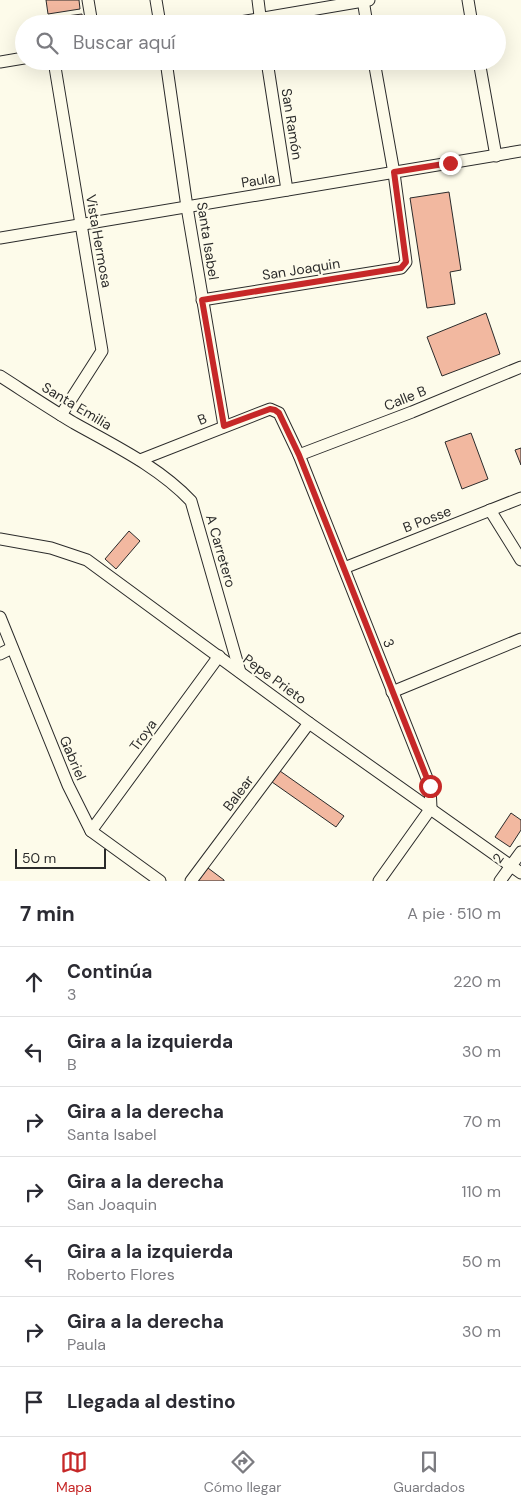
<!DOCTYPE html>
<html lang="es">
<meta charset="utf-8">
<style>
:root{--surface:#fff;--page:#f2f2f3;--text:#2b2b33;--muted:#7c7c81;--line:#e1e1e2;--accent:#c62828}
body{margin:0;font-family:"DM Sans",sans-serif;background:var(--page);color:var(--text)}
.scale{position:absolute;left:15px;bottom:12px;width:91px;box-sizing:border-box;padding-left:5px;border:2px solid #2b2b2b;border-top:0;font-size:14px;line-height:18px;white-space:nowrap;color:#2b2b2b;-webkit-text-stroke:4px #fdfbea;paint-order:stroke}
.stop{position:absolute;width:15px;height:15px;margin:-11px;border:4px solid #c62828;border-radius:50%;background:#fff}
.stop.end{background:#c62828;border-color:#fff;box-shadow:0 1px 5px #0008}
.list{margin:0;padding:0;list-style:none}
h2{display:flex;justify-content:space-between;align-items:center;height:65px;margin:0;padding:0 20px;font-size:21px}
h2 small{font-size:16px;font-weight:400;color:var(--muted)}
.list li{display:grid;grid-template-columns:32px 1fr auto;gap:15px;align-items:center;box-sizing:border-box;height:70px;padding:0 20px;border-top:1px solid var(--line)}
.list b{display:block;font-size:19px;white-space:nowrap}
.list p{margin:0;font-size:16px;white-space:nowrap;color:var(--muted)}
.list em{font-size:16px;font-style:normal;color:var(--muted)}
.icon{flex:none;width:28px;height:28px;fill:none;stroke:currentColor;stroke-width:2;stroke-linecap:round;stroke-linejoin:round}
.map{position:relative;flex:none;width:521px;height:881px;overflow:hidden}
.search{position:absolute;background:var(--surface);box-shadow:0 5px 20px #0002;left:15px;right:15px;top:15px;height:55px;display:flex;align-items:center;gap:12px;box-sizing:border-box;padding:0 18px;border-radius:28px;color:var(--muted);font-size:19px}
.sheet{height:555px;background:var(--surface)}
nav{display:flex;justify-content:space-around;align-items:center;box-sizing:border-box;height:70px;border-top:1px solid var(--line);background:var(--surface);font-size:14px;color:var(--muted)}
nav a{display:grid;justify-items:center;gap:2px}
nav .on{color:var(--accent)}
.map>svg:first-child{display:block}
</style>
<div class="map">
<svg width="521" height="881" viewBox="0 0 521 881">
<rect width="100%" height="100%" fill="#fdfbea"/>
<g fill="#f2b8a0" stroke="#2b2b2b">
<polygon points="46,0 79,0 80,9 48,14"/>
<polygon points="82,14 83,24 52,24 51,18"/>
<polygon points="449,192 461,270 450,272 455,304 427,308 410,198"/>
<polygon points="486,313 500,354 442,376 427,337"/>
<polygon points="471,433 488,479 462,489 445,442"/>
<polygon points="521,448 521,465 515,450"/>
<polygon points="129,531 140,541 116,569 105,559"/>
<polygon points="280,771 344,816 336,827 272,782"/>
<polygon points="511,813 521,820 521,830 510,847 495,837"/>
<polygon points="208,868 224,880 224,881 198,881"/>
</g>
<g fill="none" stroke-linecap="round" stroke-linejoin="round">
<g stroke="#2b2b2b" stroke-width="13">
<g id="street">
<polyline points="88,0 92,24"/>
<polyline points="156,0 160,24"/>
<polyline points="258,0 261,24"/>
<polyline points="363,0 367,24"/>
<polyline points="468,0 472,24"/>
<polyline points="228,24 369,0"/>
<polyline points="54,61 102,351 61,415"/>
<polyline points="166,61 187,207 224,426"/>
<polyline points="267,61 287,190"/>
<polyline points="479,61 496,156"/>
<polyline points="0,62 24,58"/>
<polyline points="0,238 521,151"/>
<polyline points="202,300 401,268 406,262 394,173 374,61"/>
<path d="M0,376c25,16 49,32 74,47 41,23 85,44 117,78l49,171"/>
<polyline points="299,455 412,412 521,367"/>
<polyline points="140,460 270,409 279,413 299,455 430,786 431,808 379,881"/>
<polyline points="490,510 521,560"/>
<polyline points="0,539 51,548 87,560 309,723 521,873"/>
<polyline points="344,568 521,498"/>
<polyline points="0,617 68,785 91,831 160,881"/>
<polyline points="0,654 12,648"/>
<polyline points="392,692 521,639"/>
<polyline points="91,831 219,656"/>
<polyline points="191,881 309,723"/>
<polyline points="500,881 521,852"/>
</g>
</g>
<use href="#street" stroke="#fdfbea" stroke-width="11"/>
</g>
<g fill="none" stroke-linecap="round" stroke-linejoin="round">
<polyline stroke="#c62828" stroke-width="6" points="430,786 299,455 279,413 275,410 270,409 224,426 202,300 401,268 406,262 394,172 450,163"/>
</g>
<g text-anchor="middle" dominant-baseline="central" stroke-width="4" stroke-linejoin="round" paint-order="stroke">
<g font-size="14" fill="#2b2b2b" stroke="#fdfbea">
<text transform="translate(292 124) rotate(81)">San Ramón</text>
<text transform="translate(258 180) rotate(-9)">Paula</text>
<text transform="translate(99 241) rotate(80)">Vista Hermosa</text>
<text transform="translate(208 241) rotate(81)">Santa Isabel</text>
<text transform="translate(301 269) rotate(-9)">San Joaquin</text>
<text transform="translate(405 398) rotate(-22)">Calle B</text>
<text transform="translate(77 406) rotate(31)">Santa Emilia</text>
<text transform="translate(202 419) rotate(-22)">B</text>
<text transform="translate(427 519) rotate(-21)">B Posse</text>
<text transform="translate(221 551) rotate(74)">A Carretero</text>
<text transform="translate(389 643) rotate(69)">3</text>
<text transform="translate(275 679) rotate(36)">Pepe Prieto</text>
<text transform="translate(143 735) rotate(-54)">Troya</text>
<text transform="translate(73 758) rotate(67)">Gabriel</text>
<text transform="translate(238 793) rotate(-53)">Balear</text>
<text transform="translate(498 858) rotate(-55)">2</text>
</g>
</g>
</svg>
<div class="scale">50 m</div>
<div class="stop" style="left:430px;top:786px"></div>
<div class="stop end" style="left:450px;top:163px"></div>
<div class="search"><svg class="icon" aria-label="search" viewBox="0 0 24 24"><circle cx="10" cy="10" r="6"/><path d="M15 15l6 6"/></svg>Buscar aquí</div>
</div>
<section class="sheet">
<h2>7 min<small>A pie · 510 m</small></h2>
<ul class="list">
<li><svg class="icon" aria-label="ahead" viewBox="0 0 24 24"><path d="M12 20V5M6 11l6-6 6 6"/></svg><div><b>Continúa</b><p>3</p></div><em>220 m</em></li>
<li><svg class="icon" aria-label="left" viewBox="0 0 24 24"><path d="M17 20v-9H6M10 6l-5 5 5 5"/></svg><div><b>Gira a la izquierda</b><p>B</p></div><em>30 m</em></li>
<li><svg class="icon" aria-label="right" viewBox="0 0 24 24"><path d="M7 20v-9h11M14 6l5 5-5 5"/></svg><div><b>Gira a la derecha</b><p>Santa Isabel</p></div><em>70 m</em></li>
<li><svg class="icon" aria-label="right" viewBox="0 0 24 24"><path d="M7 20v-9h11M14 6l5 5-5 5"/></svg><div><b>Gira a la derecha</b><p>San Joaquin</p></div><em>110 m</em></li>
<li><svg class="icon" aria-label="left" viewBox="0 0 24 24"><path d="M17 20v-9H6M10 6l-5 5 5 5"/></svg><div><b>Gira a la izquierda</b><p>Roberto Flores</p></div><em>50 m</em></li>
<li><svg class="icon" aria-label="right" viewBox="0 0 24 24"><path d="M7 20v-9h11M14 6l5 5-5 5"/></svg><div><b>Gira a la derecha</b><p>Paula</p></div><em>30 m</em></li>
<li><svg class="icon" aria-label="arrive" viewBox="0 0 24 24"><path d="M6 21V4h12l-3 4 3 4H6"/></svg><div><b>Llegada al destino</b></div></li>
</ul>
</section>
<nav>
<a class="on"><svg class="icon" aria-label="map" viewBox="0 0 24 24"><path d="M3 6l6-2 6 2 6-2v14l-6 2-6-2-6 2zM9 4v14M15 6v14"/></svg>Mapa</a>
<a><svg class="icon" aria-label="directions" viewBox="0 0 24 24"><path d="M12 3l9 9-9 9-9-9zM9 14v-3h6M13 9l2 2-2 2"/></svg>Cómo llegar</a>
<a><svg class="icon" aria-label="saved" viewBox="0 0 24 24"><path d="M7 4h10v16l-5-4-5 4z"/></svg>Guardados</a>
</nav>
